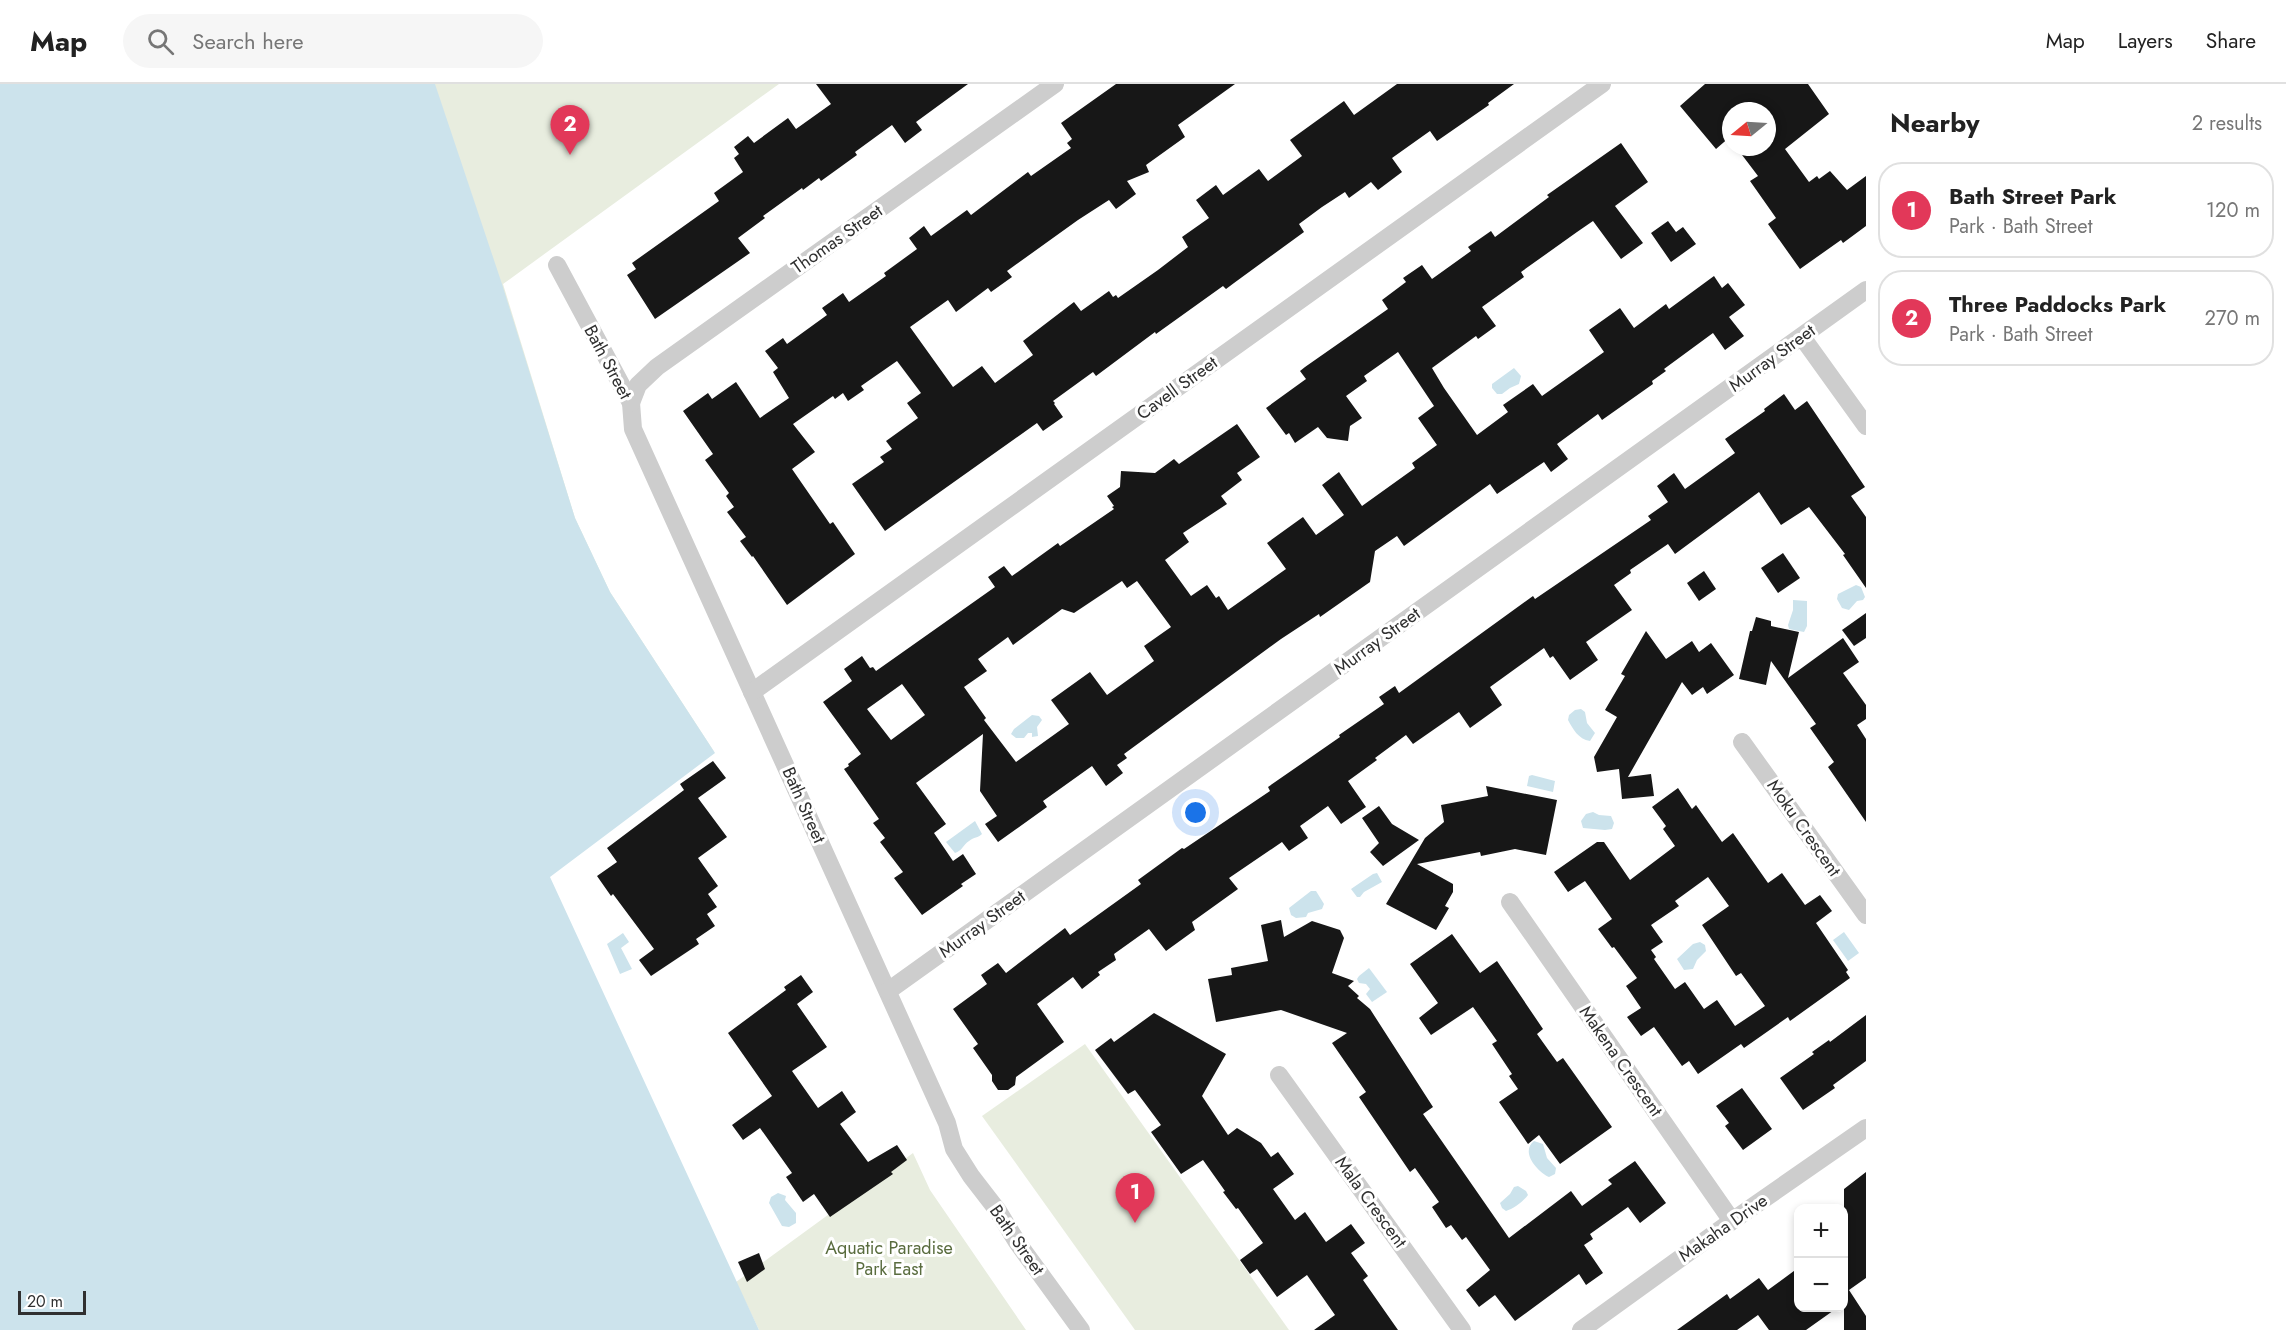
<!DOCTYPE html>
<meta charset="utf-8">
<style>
:root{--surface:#fff;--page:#f6f6f6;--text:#222;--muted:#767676;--line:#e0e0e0;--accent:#e23859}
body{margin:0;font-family:Jost,sans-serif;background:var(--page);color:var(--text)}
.controls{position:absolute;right:18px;bottom:18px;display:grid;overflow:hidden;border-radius:12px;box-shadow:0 3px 9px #0003}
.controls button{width:54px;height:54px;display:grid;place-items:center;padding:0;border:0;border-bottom:2px solid var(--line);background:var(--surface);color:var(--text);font:30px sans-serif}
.compass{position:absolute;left:1722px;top:18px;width:54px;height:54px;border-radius:50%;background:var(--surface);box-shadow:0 3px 9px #0003;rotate:252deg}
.scale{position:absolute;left:18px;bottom:15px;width:68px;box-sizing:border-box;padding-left:6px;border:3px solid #303030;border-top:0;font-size:16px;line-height:21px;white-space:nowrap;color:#303030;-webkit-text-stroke:4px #fff;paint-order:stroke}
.you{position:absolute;left:1196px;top:729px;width:21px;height:21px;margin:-15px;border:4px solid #fff;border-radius:50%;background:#1a73e8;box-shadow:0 0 0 9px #1a73e833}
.badge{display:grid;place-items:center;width:39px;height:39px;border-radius:50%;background:var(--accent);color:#fff;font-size:20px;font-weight:700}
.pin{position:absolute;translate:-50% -50px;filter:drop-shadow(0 2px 3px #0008)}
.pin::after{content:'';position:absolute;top:32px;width:21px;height:18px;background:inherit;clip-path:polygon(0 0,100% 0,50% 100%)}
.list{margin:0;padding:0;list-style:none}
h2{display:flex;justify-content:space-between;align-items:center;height:78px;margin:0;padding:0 24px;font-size:26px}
h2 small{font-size:20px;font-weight:400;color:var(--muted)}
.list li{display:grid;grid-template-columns:39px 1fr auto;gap:18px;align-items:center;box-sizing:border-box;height:96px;margin:0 12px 12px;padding:0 12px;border:2px solid var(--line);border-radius:24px}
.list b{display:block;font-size:22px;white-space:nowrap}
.list p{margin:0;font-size:20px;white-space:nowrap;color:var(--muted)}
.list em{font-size:20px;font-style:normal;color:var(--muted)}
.icon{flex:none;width:33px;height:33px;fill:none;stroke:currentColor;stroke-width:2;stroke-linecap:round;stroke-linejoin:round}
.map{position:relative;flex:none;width:1866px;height:1246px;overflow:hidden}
header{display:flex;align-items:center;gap:36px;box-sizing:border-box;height:84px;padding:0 30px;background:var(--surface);border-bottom:2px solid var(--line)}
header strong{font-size:28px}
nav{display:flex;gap:33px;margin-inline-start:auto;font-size:21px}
.search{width:420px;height:54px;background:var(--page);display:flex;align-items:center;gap:15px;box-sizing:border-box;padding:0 21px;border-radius:33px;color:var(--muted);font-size:22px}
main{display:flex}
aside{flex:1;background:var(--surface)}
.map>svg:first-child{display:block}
</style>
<header>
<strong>Map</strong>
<div class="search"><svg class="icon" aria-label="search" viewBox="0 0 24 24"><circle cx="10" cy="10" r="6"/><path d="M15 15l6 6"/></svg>Search here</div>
<nav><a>Map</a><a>Layers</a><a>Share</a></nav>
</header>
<main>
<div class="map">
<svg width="1866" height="1246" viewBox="0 0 1866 1246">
<rect width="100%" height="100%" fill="#fff"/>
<g fill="#e8eddf">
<polygon points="136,0 779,0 503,200 575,434 610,508 715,669"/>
<polygon points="1085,960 1289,1246 1135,1246 982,1032"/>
<polygon points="913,1069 930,1106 1026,1246 759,1246 736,1198"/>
</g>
<g fill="#cce3ec">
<polygon points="0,0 435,0 502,200 575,434 610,508 715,669 550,793 759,1246 0,1246"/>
<polygon points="1514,284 1521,292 1519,300 1510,304 1502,310 1497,310 1492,304 1492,300"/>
<polygon points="1856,501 1861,503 1865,513 1863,516 1857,517 1849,526 1842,524 1837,515 1838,510"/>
<polygon points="1793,516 1807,517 1807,542 1804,548 1789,545 1788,541 1793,526"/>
<path d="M1581,625l4,3 2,11 8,10 -5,8c-12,-2 -17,-12 -22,-21l1,-5 6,-5z"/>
<polygon points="1032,631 1039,632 1042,636 1037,643 1038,652 1032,653 1032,649 1028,649 1024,654 1016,654 1011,650 1014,645"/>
<polygon points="1532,691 1555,697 1553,708 1527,702 1529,692"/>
<polygon points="1593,728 1599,731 1611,732 1614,739 1612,745 1605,746 1583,744 1581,737 1586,730"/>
<path d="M975,737l7,13c-4,4 -8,3 -13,7 -6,4 -7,10 -14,12l-9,-11z"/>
<polygon points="1377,789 1382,798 1364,808 1360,813 1357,813 1351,805 1373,790"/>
<polygon points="1311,807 1316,807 1324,820 1322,825 1308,829 1306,833 1296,834 1291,831 1289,824"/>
<polygon points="1844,848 1859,869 1848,877 1833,856"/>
<polygon points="623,849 629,858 621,864 632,885 620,890 607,860"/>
<polygon points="1700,858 1705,861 1706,867 1697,876 1693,885 1684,886 1677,875 1693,860"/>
<polygon points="1369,884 1387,908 1372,918 1366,910 1370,905 1366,900 1359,899 1357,895 1359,892"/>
<path d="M1534,1057l9,3 4,14 9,10 -1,6 -6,3c-12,-6 -29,-25 -15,-36z"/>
<path d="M1518,1102l8,5 2,4c-4,6 -15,14 -22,16l-4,-3 -2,-5 10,-9 4,-7z"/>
<polygon points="778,1109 786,1112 785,1116 796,1129 796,1139 789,1143 782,1142 769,1119 771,1113"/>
</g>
<g fill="#171717" fill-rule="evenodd">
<polygon points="816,0 968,0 916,38 922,46 905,59 892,41 855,68 857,71 821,97 819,94 803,106 802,104 763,132 765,134 738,154 750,169 655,235 627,191 636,185 632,179 719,117 714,109 743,88 734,74 739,70 734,63 748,52 754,59 788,34 796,45 831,20"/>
<polygon points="1116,0 1235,0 1178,41 1185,53 1146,81 1149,88 1127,97 1136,110 1116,125 1109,116 1078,136 1007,187 1012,193 991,208 988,204 956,228 948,216 910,243 953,303 982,282 995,299 1033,271 1023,257 1074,218 1081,227 1109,207 1113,213 1116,211 1118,214 1158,186 1188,163 1182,153 1209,134 1196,116 1216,101 1223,111 1259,85 1268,97 1302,72 1290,56 1344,17 1354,31 1397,0 1514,0 1488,19 1489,21 1437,57 1430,47 1392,74 1402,88 1378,106 1371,98 1349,114 1345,108 1322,123 1299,140 1304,148 1234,199 1226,205 1223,202 1156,250 1155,248 1096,292 1093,288 1053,317 1055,319 1054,320 1063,333 1043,347 1037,339 885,447 852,400 884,378 880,373 892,365 886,357 918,334 907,319 921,309 897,277 861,302 864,306 848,317 843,309 835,315 833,312 793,340 815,368 792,385 830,440 833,438 855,470 787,521 753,472 752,473 740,457 746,453 727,428 734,423 726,412 729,409 705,376 713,370 683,327 708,309 712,315 736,298 760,334 789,314 773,288 778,284 765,267 783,254 787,260 827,231 822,224 843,209 849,218 886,192 884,189 917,165 909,154 924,142 931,152 967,126 971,131 1028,88 1031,92 1071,64 1067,59 1072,55 1061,39"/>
<polygon points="1705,0 1808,0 1829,30 1785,65 1809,98 1817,92 1819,95 1830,87 1847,106 1866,92 1866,142 1843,159 1841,156 1800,185 1768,140 1776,134 1750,97 1758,92 1736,63 1767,63 1767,27 1731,27 1731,52 1716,65 1680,22"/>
<path d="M1621,59l27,39 -33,24 28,37 -22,16 -28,-38 -16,11 -56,40 3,5 -42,30 14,19 -18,13 -2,-3 -44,32 12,20 33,47 31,-23 -5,-7 30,-21 9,12 62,-44 -15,-22 31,-22 14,20 32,-24 3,5 45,-33 8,12 6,-5 17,22 -16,12 15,19 -19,14 -12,-17 -49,36 2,2 -14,10 1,3 -51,36 -4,-6 -41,30 11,15 -17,13 -7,-10 -47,32 -7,-10 -86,62 -7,-10 -22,15 -5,31 -50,35 -1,-3 -38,25 -157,115 3,4 -10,7 6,8 -17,13 -14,-20 -49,35 4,6 -49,35 -13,-18 12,-8 -17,-25 3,-57 -67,49 30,41 -12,9 19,28 10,-7 13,20 -15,10 2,2 -41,29 -28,-37 9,-6 -23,-30 5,-4 -12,-15 6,-4 -35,-50 5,-3 -1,-2 13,-10 -38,-52 29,-21 -8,-12 18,-13 8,12 3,-1 3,4 119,-84 -7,-10 16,-11 8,10 46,-33 2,3 54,-37 -2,-2 2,-1 -7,-10 13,-9 1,-16 34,2 19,-14 5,5 58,-40 23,33 -23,16 5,7 -21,16 6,8 -44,29 6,9 -24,18 26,36 16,-11 9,13 3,-2 9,14 58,-41 -19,-26 36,-26 13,18 28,-20 -22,-30 17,-13 23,34 53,-38 -3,-5 25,-18 -19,-27 16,-12 -36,-54 -34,24 3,5 -21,15 16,22 -12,8 -2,15 -21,-3 -9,-11 -23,16 -6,-10 -3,2 -20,-27 40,-29 -6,-8 5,-4 83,-58 -6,-9 24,-18 -3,-4 19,-13 10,14 39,-28 -3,-4 23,-16 4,6 54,-40 -2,-2zM1122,497l5,7 10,-7 34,46 -27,19 10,15 -47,34 -17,-23 -39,28 18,24 -53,38 -32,-42 2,-2 -22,-31 23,-16 -9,-12 30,-22 5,8 49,-36 12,4zM902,600l23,31 -34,25 -24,-31z"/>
<polygon points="1668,137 1676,148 1683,143 1696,160 1671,178 1651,149"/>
<polygon points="1784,310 1795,326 1807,317 1865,403 1851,412 1866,433 1866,504 1843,471 1845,470 1809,423 1781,441 1759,408 1675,470 1668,460 1630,486 1631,489 1614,501 1632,526 1586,558 1598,576 1570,596 1553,572 1550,574 1544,564 1490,603 1502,621 1470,644 1459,628 1413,660 1406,651 1375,674 1377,676 1348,697 1366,723 1341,740 1328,722 1300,742 1308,754 1289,767 1282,758 1229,794 1238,805 1192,838 1195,846 1166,867 1149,845 1114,870 1116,876 1098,888 1100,891 1082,905 1073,893 1037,920 1064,958 1016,993 1015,1001 1008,1006 998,1006 992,997 992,991 973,964 978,960 953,925 987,900 981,891 998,879 1006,889 1065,844 1070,851 1141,800 1138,796 1182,764 1184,765 1270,707 1268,703 1340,653 1339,651 1384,620 1379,613 1395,602 1399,609 1533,512 1535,515 1651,436 1648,432 1668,418 1657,402 1674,389 1685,405 1735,369 1725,355 1765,327 1764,325"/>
<polygon points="1783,469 1800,494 1778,509 1761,484"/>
<polygon points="1704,487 1716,505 1699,517 1687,499"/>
<polygon points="1866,529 1866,554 1854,562 1842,546"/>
<polygon points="1756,533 1771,537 1771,542 1799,548 1788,594 1843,554 1859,578 1843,589 1866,621 1866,635 1857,641 1866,655 1866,738 1828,683 1834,678 1810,644 1816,640 1771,577 1766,601 1739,595 1750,547 1752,547"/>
<polygon points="1646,547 1666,575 1692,557 1699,568 1711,559 1734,591 1707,610 1703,603 1692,611 1682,598 1628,693 1651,690 1654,712 1622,715 1619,685 1597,688 1594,673 1617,633 1605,626 1625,592 1621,590"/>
<polygon points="713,677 726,694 698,714 727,753 698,774 718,802 708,810 717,823 707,830 715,842 696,855 699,860 651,892 639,876 654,865 613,810 611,812 597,792 617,778 607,764 684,706 680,700"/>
<polygon points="1486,702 1557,716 1546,771 1515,765 1481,772 1480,768 1417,780 1453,800 1453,808 1445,822 1449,824 1436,846 1386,820 1425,754 1444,738 1441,721 1488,712"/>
<path d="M1678,704l14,21 4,-4 26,37 11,-9 35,50 14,-10 23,32 15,-10 12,16 -16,12 32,47 -2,2 4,6 -60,43 -2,-4 -44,31 -3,-4 -43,30 -9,-13 -7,5 -28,-39 -13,9 -14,-19 14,-9 -15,-22 11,-8 -23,-31 -2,1 -14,-19 14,-10 -27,-38 -17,11 -14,-20 43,-30h7l26,38 45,-34 -12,-17 3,-3 -14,-19zM1708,793l21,29 -27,19 34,51 5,-3 24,33 -30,20 -18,-26 -13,9 -19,-27 -10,7 -21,-30 2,-2 -5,-7 12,-8 -12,-17 28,-19 -4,-5z"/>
<polygon points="1379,722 1392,740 1419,756 1383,782 1370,768 1379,759 1362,734"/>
<polygon points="1281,836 1284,853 1312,837 1340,846 1344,854 1332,889 1354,897 1348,902 1359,912 1357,914 1370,925 1433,1023 1423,1030 1509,1154 1571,1107 1582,1122 1612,1100 1608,1096 1635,1077 1666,1119 1640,1139 1628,1123 1590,1150 1593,1155 1584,1161 1603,1189 1586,1201 1579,1190 1515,1237 1495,1211 1479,1223 1466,1206 1490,1186 1466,1153 1462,1156 1451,1141 1446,1144 1432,1123 1439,1118 1415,1084 1410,1088 1359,1013 1366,1008 1332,959 1347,949 1281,926 1216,938 1208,895 1232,891 1231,884 1268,877 1261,841"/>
<polygon points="1452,850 1480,889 1497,877 1543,945 1537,950 1557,978 1563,974 1612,1043 1560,1080 1539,1051 1528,1060 1499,1018 1518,1005 1509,992 1512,990 1492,960 1497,957 1473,923 1431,951 1419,934 1438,919 1410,880"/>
<polygon points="801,891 813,908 797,920 827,963 792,987 818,1024 842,1007 856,1028 840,1040 868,1078 897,1061 907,1076 891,1088 893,1090 830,1133 814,1110 803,1118 786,1093 792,1089 760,1044 743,1056 732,1041 772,1012 728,949 786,906 784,903"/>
<polygon points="1154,929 1226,970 1202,1012 1228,1051 1237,1044 1261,1059 1271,1073 1278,1068 1294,1090 1273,1105 1295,1136 1305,1128 1326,1158 1351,1140 1365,1159 1351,1169 1368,1192 1363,1196 1398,1246 1314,1246 1335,1231 1307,1191 1277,1213 1257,1185 1250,1190 1240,1176 1263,1159 1238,1124 1236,1125 1223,1108 1225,1107 1203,1076 1181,1090 1151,1048 1161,1041 1135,1006 1128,1010 1095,966 1111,954 1114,958"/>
<polygon points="1866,931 1866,977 1833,1001 1835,1004 1803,1026 1780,994 1814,970 1812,968 1829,956 1830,958"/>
<polygon points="1742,1004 1772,1045 1743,1066 1725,1042 1729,1039 1716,1022"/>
<polygon points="1866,1088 1866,1194 1849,1206 1866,1232 1866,1246 1844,1246 1844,1105"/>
<polygon points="759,1169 765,1185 747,1198 738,1178"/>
<polygon points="1798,1184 1798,1224 1837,1224 1806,1246 1769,1246 1758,1231 1737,1246 1677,1246 1727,1210 1730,1215 1759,1194 1768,1206"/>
</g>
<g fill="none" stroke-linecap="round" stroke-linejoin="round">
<g stroke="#cdcdcd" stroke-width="18">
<polyline points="557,181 631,319 633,345 947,1039 954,1065 971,1092 998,1127 1017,1158 1081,1246"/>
<polyline points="1802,253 1866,342"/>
<polyline points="631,319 638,301 657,283 1055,0"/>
<polyline points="752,608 1602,0"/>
<polyline points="1742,658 1866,831"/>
<polyline points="1510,818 1732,1137"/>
<polyline points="888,907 1866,206"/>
<polyline points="1279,991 1462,1246"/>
<polyline points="1581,1246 1732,1137 1866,1044"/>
</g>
</g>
<g text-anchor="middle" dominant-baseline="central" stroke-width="6" stroke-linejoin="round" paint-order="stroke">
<g font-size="18" fill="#303030" stroke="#fff">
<text transform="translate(837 155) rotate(-35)">Thomas Street</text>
<text transform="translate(1772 274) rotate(-36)">Murray Street</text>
<text transform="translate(608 278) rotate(62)">Bath Street</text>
<text transform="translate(1177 304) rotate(-36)">Cavell Street</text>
<text transform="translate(1377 557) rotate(-36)">Murray Street</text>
<text transform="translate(804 721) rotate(66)">Bath Street</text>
<text transform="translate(1804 744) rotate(55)">Moku Crescent</text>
<text transform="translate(982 840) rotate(-36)">Murray Street</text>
<text transform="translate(1621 977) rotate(55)">Makena Crescent</text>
<text transform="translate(1371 1118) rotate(54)">Mala Crescent</text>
<text transform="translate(1723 1144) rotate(-35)">Makaha Drive</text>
<text transform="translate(1017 1156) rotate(55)">Bath Street</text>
</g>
<g font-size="18" fill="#596c3e" stroke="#fff">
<text x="889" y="1164">Aquatic Paradise<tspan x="889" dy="21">Park East</tspan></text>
</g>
</g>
</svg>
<div class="controls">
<button>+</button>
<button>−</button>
</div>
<svg class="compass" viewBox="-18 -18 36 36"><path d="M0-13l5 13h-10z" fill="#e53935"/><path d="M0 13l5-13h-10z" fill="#767676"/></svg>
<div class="scale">20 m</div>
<div class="you"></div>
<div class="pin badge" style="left:1135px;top:1139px">1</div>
<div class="pin badge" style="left:570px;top:71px">2</div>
</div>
<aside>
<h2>Nearby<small>2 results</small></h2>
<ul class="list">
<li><span class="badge">1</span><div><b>Bath Street Park</b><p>Park · Bath Street</p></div><em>120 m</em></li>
<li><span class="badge">2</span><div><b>Three Paddocks Park</b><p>Park · Bath Street</p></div><em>270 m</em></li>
</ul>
</aside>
</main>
